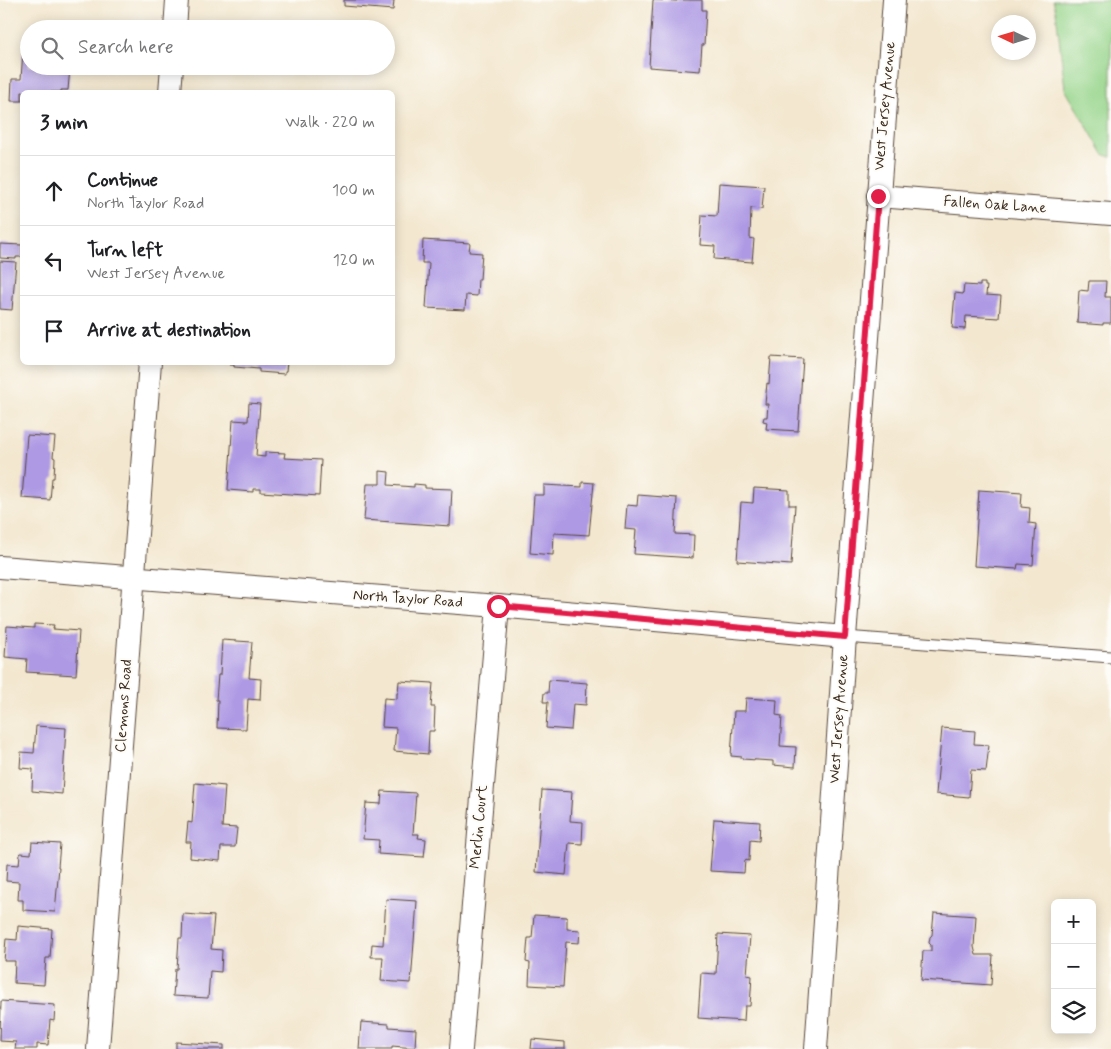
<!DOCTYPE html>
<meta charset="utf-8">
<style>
:root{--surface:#fff;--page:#f2f2f2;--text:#202124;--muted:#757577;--line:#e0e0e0}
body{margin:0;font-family:Mynerve,sans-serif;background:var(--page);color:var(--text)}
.controls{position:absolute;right:15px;bottom:15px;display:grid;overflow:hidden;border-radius:8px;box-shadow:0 2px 12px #0003}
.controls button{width:45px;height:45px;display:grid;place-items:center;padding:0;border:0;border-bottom:1px solid var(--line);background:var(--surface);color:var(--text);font:25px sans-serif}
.compass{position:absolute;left:991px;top:15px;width:45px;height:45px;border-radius:50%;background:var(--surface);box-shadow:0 2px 12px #0003;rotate:274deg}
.stop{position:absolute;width:15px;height:15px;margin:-11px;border:4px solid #e11d48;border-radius:50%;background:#fff}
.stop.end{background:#e11d48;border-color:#fff;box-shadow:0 1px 5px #0008}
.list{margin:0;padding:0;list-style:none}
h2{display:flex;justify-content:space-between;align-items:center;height:65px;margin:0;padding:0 20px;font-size:21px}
h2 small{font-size:16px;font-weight:400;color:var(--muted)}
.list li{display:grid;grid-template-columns:32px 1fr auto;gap:15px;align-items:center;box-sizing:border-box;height:70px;padding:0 20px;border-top:1px solid var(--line)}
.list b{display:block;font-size:19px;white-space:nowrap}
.list p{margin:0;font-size:16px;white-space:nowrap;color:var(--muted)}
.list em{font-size:16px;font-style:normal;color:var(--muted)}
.icon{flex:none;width:28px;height:28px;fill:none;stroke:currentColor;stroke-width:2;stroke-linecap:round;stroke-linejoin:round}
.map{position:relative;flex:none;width:1111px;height:1049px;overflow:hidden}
.search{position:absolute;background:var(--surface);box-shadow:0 2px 12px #0003;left:20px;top:20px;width:375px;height:55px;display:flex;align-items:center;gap:12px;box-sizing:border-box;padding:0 18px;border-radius:28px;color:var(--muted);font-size:19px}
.panel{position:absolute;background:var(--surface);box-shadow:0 2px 12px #0003;left:20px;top:90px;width:375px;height:275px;border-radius:8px}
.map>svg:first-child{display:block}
</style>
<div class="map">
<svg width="1111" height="1049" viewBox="0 0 1111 1049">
<rect width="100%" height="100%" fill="#fdfcf7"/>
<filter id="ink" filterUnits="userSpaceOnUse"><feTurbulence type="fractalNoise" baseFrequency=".02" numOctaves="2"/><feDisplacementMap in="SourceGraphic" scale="10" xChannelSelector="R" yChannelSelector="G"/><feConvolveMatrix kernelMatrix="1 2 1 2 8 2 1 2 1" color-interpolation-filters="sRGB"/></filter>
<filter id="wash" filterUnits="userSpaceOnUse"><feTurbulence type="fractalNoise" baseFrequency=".0096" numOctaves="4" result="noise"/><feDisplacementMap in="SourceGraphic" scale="20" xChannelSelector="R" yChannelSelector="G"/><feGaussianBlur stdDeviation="1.12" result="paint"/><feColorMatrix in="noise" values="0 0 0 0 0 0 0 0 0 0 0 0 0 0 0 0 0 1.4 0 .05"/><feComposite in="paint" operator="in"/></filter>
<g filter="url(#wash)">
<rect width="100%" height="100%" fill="#f3e7cf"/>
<polygon fill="#95d48a" stroke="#687f54" points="1053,0 1111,0 1111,157 1103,154 1065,89 1056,12"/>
<g id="blocks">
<g fill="#ad99e4">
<polygon points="344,0 394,0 393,10 344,6"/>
<polygon points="653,0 677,1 677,0 702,0 702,10 706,10 704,45 702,45 700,71 649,67"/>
<polygon points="23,51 29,52 29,66 59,66 70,68 68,90 61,90 61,92 22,92 22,101 11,101 12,79 21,79"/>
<polygon points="719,183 764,186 762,209 751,208 750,238 754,239 752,262 714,259 715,246 700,245 702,215 717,216"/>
<polygon points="423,240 470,243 469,252 482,253 480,279 478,279 477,296 466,295 465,310 426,308 429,263 422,263"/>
<polygon points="0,244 22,245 22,257 16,257 16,259 0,258"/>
<polygon points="0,261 16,262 12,310 0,309"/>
<polygon points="1089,281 1106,281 1105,297 1111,297 1111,323 1103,323 1103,325 1077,323 1079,290 1088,291"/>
<polygon points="980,283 985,283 985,286 987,286 986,295 1001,296 999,318 966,316 965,329 952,328 955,293 963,294 964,285 980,286"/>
<polygon points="771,357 803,359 798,431 766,429 767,422 763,421 764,417 767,417 768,404 765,404 767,383 769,384"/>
<polygon points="230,362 287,362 286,371 285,371 285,374 259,372 259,369 234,367 234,365 230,365"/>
<polygon points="249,403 260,404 256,456 265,457 265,452 285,453 284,458 321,460 319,496 261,492 261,489 253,489 253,492 228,490 233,420 248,421"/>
<polygon points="27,435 55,437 53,457 55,458 54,478 52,478 50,500 22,498"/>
<polygon points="380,471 389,472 388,485 414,487 414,484 425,485 425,488 452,489 450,526 364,520 367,484 380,484"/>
<polygon points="582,482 594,483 589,535 554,533 553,555 530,553 534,495 544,495 544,485 582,487"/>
<polygon points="754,488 789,490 789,505 795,505 791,565 737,561 741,502 753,503"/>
<polygon points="979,490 1022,493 1021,507 1030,508 1029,523 1036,524 1033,565 1018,564 1017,569 974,566"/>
<polygon points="638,495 677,498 675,534 694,535 693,558 634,554 636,530 625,529 627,505 637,506"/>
<polygon points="34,624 54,625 53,629 79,631 76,675 26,672 27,659 5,657 7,626 34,628"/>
<polygon points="222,640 252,642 249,678 261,679 260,700 248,699 246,729 217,728 218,700 216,700 218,675 220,675"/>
<polygon points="549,680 587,683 586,705 573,704 571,730 546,728 548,702 543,702 544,693 548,693"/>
<polygon points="399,681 433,683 431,707 435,707 434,731 429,731 428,754 394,751 396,728 382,727 384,698 397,699 397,693 398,693"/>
<polygon points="746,698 777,700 776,715 782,716 780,746 796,747 795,767 773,765 773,761 742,759 742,757 731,756 734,711 745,711"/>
<polygon points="36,726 66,728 62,794 32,791 33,769 20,768 21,752 34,753"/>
<polygon points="942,728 975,731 974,744 989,745 986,771 971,770 969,797 936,794"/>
<polygon points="195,783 225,786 222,827 237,828 235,847 221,847 220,861 190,858 191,842 186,842 188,822 192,823"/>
<polygon points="542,790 572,792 570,821 583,822 582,844 569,843 566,875 536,872"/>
<polygon points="382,791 416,793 413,834 419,834 418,838 426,839 424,857 378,854 379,840 363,839 366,803 381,804"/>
<polygon points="714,819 760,822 759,841 750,840 749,861 745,860 744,873 710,871"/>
<polygon points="32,842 60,844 58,867 59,867 55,912 23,910 23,900 18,900 19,882 6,881 7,864 19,865 20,854 21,853 31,854"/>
<polygon points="386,899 417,901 411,983 381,981 383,957 371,957 372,944 383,945"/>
<polygon points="934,913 976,916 974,947 976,955 993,955 991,985 921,980 923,951 931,951 931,945 929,943 930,937 932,935"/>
<polygon points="183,914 214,916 211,949 222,950 221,972 210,971 208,998 173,996 175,969 177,969 179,938 182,938"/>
<polygon points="534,915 567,917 567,929 580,930 579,943 566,942 563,987 529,985 530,963 526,962 528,938 532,938"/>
<polygon points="18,926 52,929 50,958 46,958 44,985 14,983 15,961 4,961 6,939 17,940"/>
<polygon points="718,934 750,936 747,975 752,976 750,1006 745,1006 744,1021 698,1018 701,973 716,974"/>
<polygon points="1,1001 55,1005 54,1021 50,1020 48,1045 37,1044 37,1049 15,1049 16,1042 0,1041"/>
<polygon points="361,1022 389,1024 389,1027 416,1029 415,1048 392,1046 392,1049 359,1049"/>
<polygon points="532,1039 565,1042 565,1049 531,1049"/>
<polygon points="176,1042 224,1045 224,1049 176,1049"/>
</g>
</g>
</g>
<g filter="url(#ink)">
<use href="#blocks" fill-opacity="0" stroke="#574639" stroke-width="1"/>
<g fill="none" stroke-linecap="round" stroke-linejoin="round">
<g stroke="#574639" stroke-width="13">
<polyline id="service" points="845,637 1111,657"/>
</g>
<g stroke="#574639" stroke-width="24">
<g id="minor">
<polyline points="175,29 177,0"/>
<polyline points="170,92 172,66"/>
<polyline points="878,196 1111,214"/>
<polyline points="0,567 498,606 845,637"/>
<polyline points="98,1049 150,362"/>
<polyline points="461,1049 498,606"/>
<polyline points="816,1049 845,637 894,0"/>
</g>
</g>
<use href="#service" stroke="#fff" stroke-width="11"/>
<use href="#minor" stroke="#fff" stroke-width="22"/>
</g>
</g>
<g fill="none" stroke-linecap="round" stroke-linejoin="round" filter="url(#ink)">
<polyline stroke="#e11d48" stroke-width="6" points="498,606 845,637 878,196"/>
</g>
<g text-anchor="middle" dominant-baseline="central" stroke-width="4" stroke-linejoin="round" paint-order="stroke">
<g font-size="15" fill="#3b2a1e" stroke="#fdfcf7">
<text transform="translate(885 106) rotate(-85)">West Jersey Avenue</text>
<text transform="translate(995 205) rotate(4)">Fallen Oak Lane</text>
<text transform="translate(408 599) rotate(4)">North Taylor Road</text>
<text transform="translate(124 706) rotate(-86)">Clemons Road</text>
<text transform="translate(839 719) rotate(-86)">West Jersey Avenue</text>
<text transform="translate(479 827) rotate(-85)">Merlin Court</text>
</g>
</g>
</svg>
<div class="controls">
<button>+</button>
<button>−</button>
<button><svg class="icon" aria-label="layers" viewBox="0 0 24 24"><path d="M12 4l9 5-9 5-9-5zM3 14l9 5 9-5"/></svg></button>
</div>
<svg class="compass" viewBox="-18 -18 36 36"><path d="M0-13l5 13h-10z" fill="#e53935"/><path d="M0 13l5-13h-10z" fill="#757577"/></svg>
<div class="stop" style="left:498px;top:606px"></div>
<div class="stop end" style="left:878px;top:196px"></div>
<div class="search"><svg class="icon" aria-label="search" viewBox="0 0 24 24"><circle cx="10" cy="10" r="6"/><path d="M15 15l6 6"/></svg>Search here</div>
<section class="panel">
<h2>3 min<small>Walk · 220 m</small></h2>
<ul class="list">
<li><svg class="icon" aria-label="ahead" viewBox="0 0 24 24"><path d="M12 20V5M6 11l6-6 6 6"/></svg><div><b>Continue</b><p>North Taylor Road</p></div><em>100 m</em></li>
<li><svg class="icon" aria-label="left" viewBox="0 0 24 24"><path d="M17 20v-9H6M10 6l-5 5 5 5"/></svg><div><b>Turn left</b><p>West Jersey Avenue</p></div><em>120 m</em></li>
<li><svg class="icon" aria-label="arrive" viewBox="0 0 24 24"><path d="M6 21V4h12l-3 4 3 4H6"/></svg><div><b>Arrive at destination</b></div></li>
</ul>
</section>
</div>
